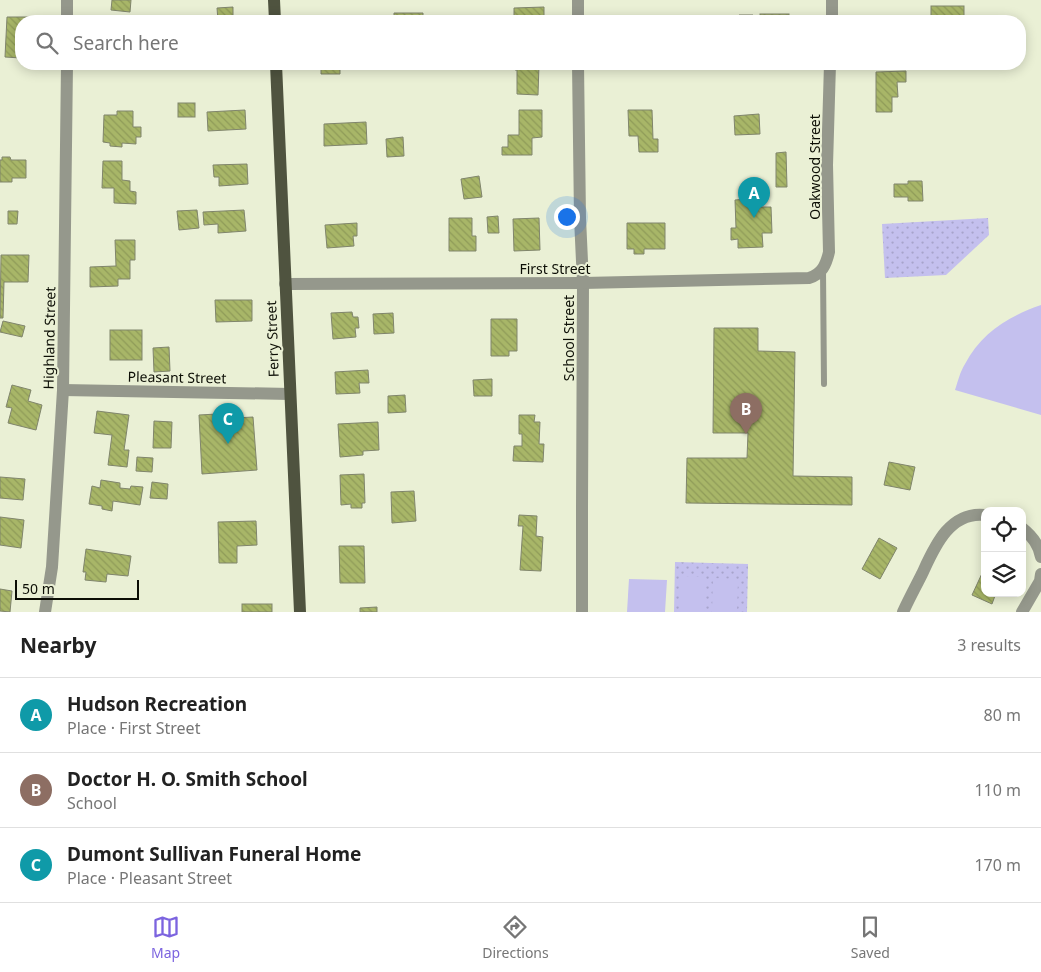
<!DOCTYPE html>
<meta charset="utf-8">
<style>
:root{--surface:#fff;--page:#f2f2f2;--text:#222;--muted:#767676;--line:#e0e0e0;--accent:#7c64df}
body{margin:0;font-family:"Noto Sans",sans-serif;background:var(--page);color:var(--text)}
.controls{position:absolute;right:15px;bottom:15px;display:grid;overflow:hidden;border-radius:10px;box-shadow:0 2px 12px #0003}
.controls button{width:45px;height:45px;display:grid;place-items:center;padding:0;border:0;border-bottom:1px solid var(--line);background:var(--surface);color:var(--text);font:25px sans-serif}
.scale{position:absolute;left:15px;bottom:12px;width:124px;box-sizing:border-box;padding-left:5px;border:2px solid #0c0e05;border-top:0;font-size:14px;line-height:18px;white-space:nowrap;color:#0c0e05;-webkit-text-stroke:4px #eaf0d5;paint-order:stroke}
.you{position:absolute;left:566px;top:216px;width:18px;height:18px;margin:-12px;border:4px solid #fff;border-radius:50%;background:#1a73e8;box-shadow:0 0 0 8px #1a73e833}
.badge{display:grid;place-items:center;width:32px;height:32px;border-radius:50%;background:var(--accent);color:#fff;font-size:16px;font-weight:700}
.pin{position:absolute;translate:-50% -41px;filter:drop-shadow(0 1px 2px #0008)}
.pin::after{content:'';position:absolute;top:26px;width:18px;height:15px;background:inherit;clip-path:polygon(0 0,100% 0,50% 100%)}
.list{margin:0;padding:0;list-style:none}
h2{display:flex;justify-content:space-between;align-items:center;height:65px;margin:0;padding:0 20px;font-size:21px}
h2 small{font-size:16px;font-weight:400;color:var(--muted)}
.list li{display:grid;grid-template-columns:32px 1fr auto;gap:15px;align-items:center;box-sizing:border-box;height:75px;padding:0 20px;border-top:1px solid var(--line)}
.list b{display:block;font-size:19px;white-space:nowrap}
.list p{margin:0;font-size:16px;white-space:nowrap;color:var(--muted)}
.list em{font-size:16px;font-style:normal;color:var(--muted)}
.icon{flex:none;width:28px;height:28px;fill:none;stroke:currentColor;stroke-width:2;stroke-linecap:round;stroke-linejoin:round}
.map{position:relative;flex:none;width:1041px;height:612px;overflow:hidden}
.search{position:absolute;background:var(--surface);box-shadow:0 2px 12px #0003;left:15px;right:15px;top:15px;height:55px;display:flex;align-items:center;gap:12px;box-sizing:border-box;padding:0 18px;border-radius:20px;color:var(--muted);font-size:19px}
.sheet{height:290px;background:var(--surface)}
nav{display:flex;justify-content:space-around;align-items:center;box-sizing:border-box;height:70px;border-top:1px solid var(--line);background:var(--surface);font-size:14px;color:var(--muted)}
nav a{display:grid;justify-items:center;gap:2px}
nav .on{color:var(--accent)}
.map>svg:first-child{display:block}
</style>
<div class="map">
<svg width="1041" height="612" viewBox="0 0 1041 612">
<defs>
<pattern id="green-dots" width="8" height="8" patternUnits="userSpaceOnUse" patternTransform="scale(1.25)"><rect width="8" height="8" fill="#c4c0ee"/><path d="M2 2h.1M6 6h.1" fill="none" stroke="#a7a4cb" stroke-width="1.8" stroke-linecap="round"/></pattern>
<pattern id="building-back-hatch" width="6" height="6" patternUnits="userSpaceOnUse" patternTransform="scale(1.25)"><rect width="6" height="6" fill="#a8b668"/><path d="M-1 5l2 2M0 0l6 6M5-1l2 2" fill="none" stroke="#8f9b59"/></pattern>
</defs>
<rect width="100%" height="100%" fill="#eaf0d5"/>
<g fill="url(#green-dots)">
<polygon points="988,218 989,235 946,275 885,278 882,224"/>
<polygon points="675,562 748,564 747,612 674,612"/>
</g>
<g fill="#c4c0ee">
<path d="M1041,305v110l-86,-25c3,-9 5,-18 10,-26 16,-31 44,-48 76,-59z"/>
<polygon points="679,576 705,577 704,612 679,612"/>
<polygon points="713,578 738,579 737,612 712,612"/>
<polygon points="629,579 667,580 665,612 627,612"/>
</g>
<g fill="url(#building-back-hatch)" stroke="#80856c">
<polygon points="112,0 131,0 130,12 111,10"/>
<rect x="931" y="6" width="33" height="15"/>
<polygon points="233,7 233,21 218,21 217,8"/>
<polygon points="544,7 544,21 514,21 514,8"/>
<polygon points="394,13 423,13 423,21 380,21 380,19 394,19"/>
<rect x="760" y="14" width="29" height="7"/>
<polygon points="739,15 753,15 754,21 739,21"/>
<rect x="626" y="16" width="26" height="5"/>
<polygon points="7,17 29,17 29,21 21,21 21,58 5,57"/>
<rect x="319" y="17" width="20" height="4"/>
<rect x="659" y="18" width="24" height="3"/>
<polygon points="321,64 349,64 349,65 340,65 340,74 321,74"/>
<polygon points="520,64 539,65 538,95 517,94 517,70 515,70 515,65 520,66"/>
<polygon points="906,71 906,82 897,82 898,97 892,97 892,112 876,112 876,72"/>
<rect x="178" y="103" width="17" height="14"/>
<polygon points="245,110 246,129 208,131 207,112"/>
<polygon points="519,110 542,110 542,137 532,138 532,155 502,155 502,147 508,147 508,135 519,135"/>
<polygon points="628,110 652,110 653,139 658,139 658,152 639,152 638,136 629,136"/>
<polygon points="117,111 133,111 133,127 141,127 141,137 136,137 136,144 122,143 122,147 110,146 110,143 103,142 104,115 117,115"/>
<polygon points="759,114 760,134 735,135 734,116"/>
<polygon points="366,122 367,144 324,146 324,124"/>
<polygon points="403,137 404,156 387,157 386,139"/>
<polygon points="786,152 787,187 776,187 776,153"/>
<polygon points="2,157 10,157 11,160 26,160 26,178 12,178 12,182 0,182 0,160 2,160"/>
<polygon points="103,161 122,161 122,180 130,181 130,191 136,192 136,204 114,203 114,188 102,188"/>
<polygon points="247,164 248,184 219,186 219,177 214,177 213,165"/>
<polygon points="479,176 482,197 464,199 461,179"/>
<polygon points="908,181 922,181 923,201 908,201 908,197 894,197 894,184 908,184"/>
<polygon points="761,198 761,207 771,207 772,233 762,233 763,247 738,248 738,239 731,240 731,228 736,228 735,200"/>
<polygon points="197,210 199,228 179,230 177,211"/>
<polygon points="244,210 246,231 218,233 218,224 204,225 203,212"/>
<polygon points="8,211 18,211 17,224 8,224"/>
<polygon points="498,216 499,233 488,233 487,217"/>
<polygon points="449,218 472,218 472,236 476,236 476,251 449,251"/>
<polygon points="539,218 540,250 514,251 513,219"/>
<polygon points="357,223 357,236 353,236 354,246 327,248 325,225"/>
<polygon points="627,223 665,223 665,249 644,249 644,254 634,254 634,249 627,249"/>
<polygon points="115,240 135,240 135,260 130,260 130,279 118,279 118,286 90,287 90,267 116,266"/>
<polygon points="1,255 29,255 28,282 4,282 3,318 0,318"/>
<polygon points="215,300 252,300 252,321 216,322"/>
<polygon points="352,312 353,317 358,317 359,328 355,328 356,337 333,339 331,313"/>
<polygon points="393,313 394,333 374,334 373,314"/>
<polygon points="491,319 517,319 517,351 509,351 509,356 491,356"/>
<polygon points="3,321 25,326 22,337 0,332"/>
<polygon points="714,328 758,328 758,351 795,352 793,476 852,477 852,505 686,503 687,458 747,458 748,433 713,433"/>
<rect x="110" y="330" width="32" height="30"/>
<polygon points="169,347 170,371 154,372 153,348"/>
<polygon points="368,370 369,383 359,383 360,393 336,394 335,372"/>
<polygon points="492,379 492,396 474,396 473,380"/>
<polygon points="12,385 31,390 28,401 42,405 36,430 8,423 12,408 6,407"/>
<polygon points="405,395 406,412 388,413 388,396"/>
<polygon points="97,411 129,415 124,450 129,450 127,467 108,465 112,435 94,433"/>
<polygon points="235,413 235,418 253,417 257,470 202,474 199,415"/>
<polygon points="519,415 535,415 534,422 540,422 539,444 544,444 543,462 513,461 514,446 522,446 522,434 519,434"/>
<polygon points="154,421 172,422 171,448 153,448"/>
<polygon points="378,422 379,450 363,451 363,455 340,457 338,424"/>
<polygon points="137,457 153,458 152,472 136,471"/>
<polygon points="889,462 915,467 910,490 884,485"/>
<polygon points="364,474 365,503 362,503 362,508 351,508 351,504 341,505 340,475"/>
<polygon points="0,477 25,479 23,500 0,498"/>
<polygon points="101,480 120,483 120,488 130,489 131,486 143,487 140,505 113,501 112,511 102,509 102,506 89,504 92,486 100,488"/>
<polygon points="152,482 168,484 167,499 150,498"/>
<polygon points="414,491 416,521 392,523 391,492"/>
<polygon points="519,515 537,516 536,536 543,537 541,571 520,570 523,526 518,526"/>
<polygon points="0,517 24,520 21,548 0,545"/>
<polygon points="256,521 257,545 237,546 237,563 219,563 218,522"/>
<polygon points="879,538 897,548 880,579 862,569"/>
<polygon points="339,546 364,546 365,583 340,583"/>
<polygon points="86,549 131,556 128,576 107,574 106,582 85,580 86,572 83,572"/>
<polygon points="985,567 985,593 996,593 992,604 972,595"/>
<polygon points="0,589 12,591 10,612 0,611"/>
<rect x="242" y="604" width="30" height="8"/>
<polygon points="377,607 377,612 360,612 360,608"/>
</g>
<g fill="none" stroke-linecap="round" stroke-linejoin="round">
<polyline stroke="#95988c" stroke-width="6" points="823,270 824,384"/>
<g stroke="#95988c" stroke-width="12">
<polyline points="578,21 578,0"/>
<polyline points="832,21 832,0"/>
<polyline points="578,64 580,218 583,283 582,507 582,612"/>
<path d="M285,284l298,-1 226,-5c13,-4 17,-13 20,-26l-2,-87 3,-101"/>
<polyline points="63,390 290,394"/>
<path d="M1022,528c9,7 17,17 19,29"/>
<path d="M903,612c6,-13 13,-26 19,-38 12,-26 27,-63 63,-59"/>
<polyline points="1022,612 1040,581 1041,574"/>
</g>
<g stroke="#95988c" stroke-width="12">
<polyline points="67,0 67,21"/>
<polyline points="45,612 52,567 63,390 67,64"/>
</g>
<g stroke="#4f533f" stroke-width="12">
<polyline points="274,0 275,21"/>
<polyline points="276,64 300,612"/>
</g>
</g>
<g text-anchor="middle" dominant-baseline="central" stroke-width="4" stroke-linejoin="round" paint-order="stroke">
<g font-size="14" fill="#0c0e05" stroke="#eaf0d5">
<text transform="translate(814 167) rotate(-90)">Oakwood Street</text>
<text x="555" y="268">First Street</text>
<text transform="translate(49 338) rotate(-89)">Highland Street</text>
<text transform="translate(568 338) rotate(-90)">School Street</text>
<text transform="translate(272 339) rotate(-92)">Ferry Street</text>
<text transform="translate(177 377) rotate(1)">Pleasant Street</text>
</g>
</g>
</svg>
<div class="controls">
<button><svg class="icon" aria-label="locate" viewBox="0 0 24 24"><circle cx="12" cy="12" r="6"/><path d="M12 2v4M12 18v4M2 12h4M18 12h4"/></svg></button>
<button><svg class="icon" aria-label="layers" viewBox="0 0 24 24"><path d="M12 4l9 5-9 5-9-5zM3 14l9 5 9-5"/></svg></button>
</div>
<div class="scale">50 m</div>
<div class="you"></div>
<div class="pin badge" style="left:754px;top:218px;background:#0f9aa8">A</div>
<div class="pin badge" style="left:746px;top:434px;background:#8d6e63">B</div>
<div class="pin badge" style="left:228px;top:444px;background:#0f9aa8">C</div>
<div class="search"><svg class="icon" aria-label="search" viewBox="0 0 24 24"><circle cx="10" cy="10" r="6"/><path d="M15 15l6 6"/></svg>Search here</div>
</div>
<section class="sheet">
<h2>Nearby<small>3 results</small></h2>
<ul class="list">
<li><span class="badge" style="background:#0f9aa8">A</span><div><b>Hudson Recreation</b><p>Place · First Street</p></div><em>80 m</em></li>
<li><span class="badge" style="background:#8d6e63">B</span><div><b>Doctor H. O. Smith School</b><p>School</p></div><em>110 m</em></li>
<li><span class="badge" style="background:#0f9aa8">C</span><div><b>Dumont Sullivan Funeral Home</b><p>Place · Pleasant Street</p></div><em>170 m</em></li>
</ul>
</section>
<nav>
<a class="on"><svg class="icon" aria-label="map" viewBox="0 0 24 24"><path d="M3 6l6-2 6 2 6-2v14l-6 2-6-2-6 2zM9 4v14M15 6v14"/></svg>Map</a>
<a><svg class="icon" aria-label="directions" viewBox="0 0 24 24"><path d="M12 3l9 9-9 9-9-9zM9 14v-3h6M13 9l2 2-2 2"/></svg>Directions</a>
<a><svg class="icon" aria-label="saved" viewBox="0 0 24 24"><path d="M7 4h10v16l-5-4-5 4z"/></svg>Saved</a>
</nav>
